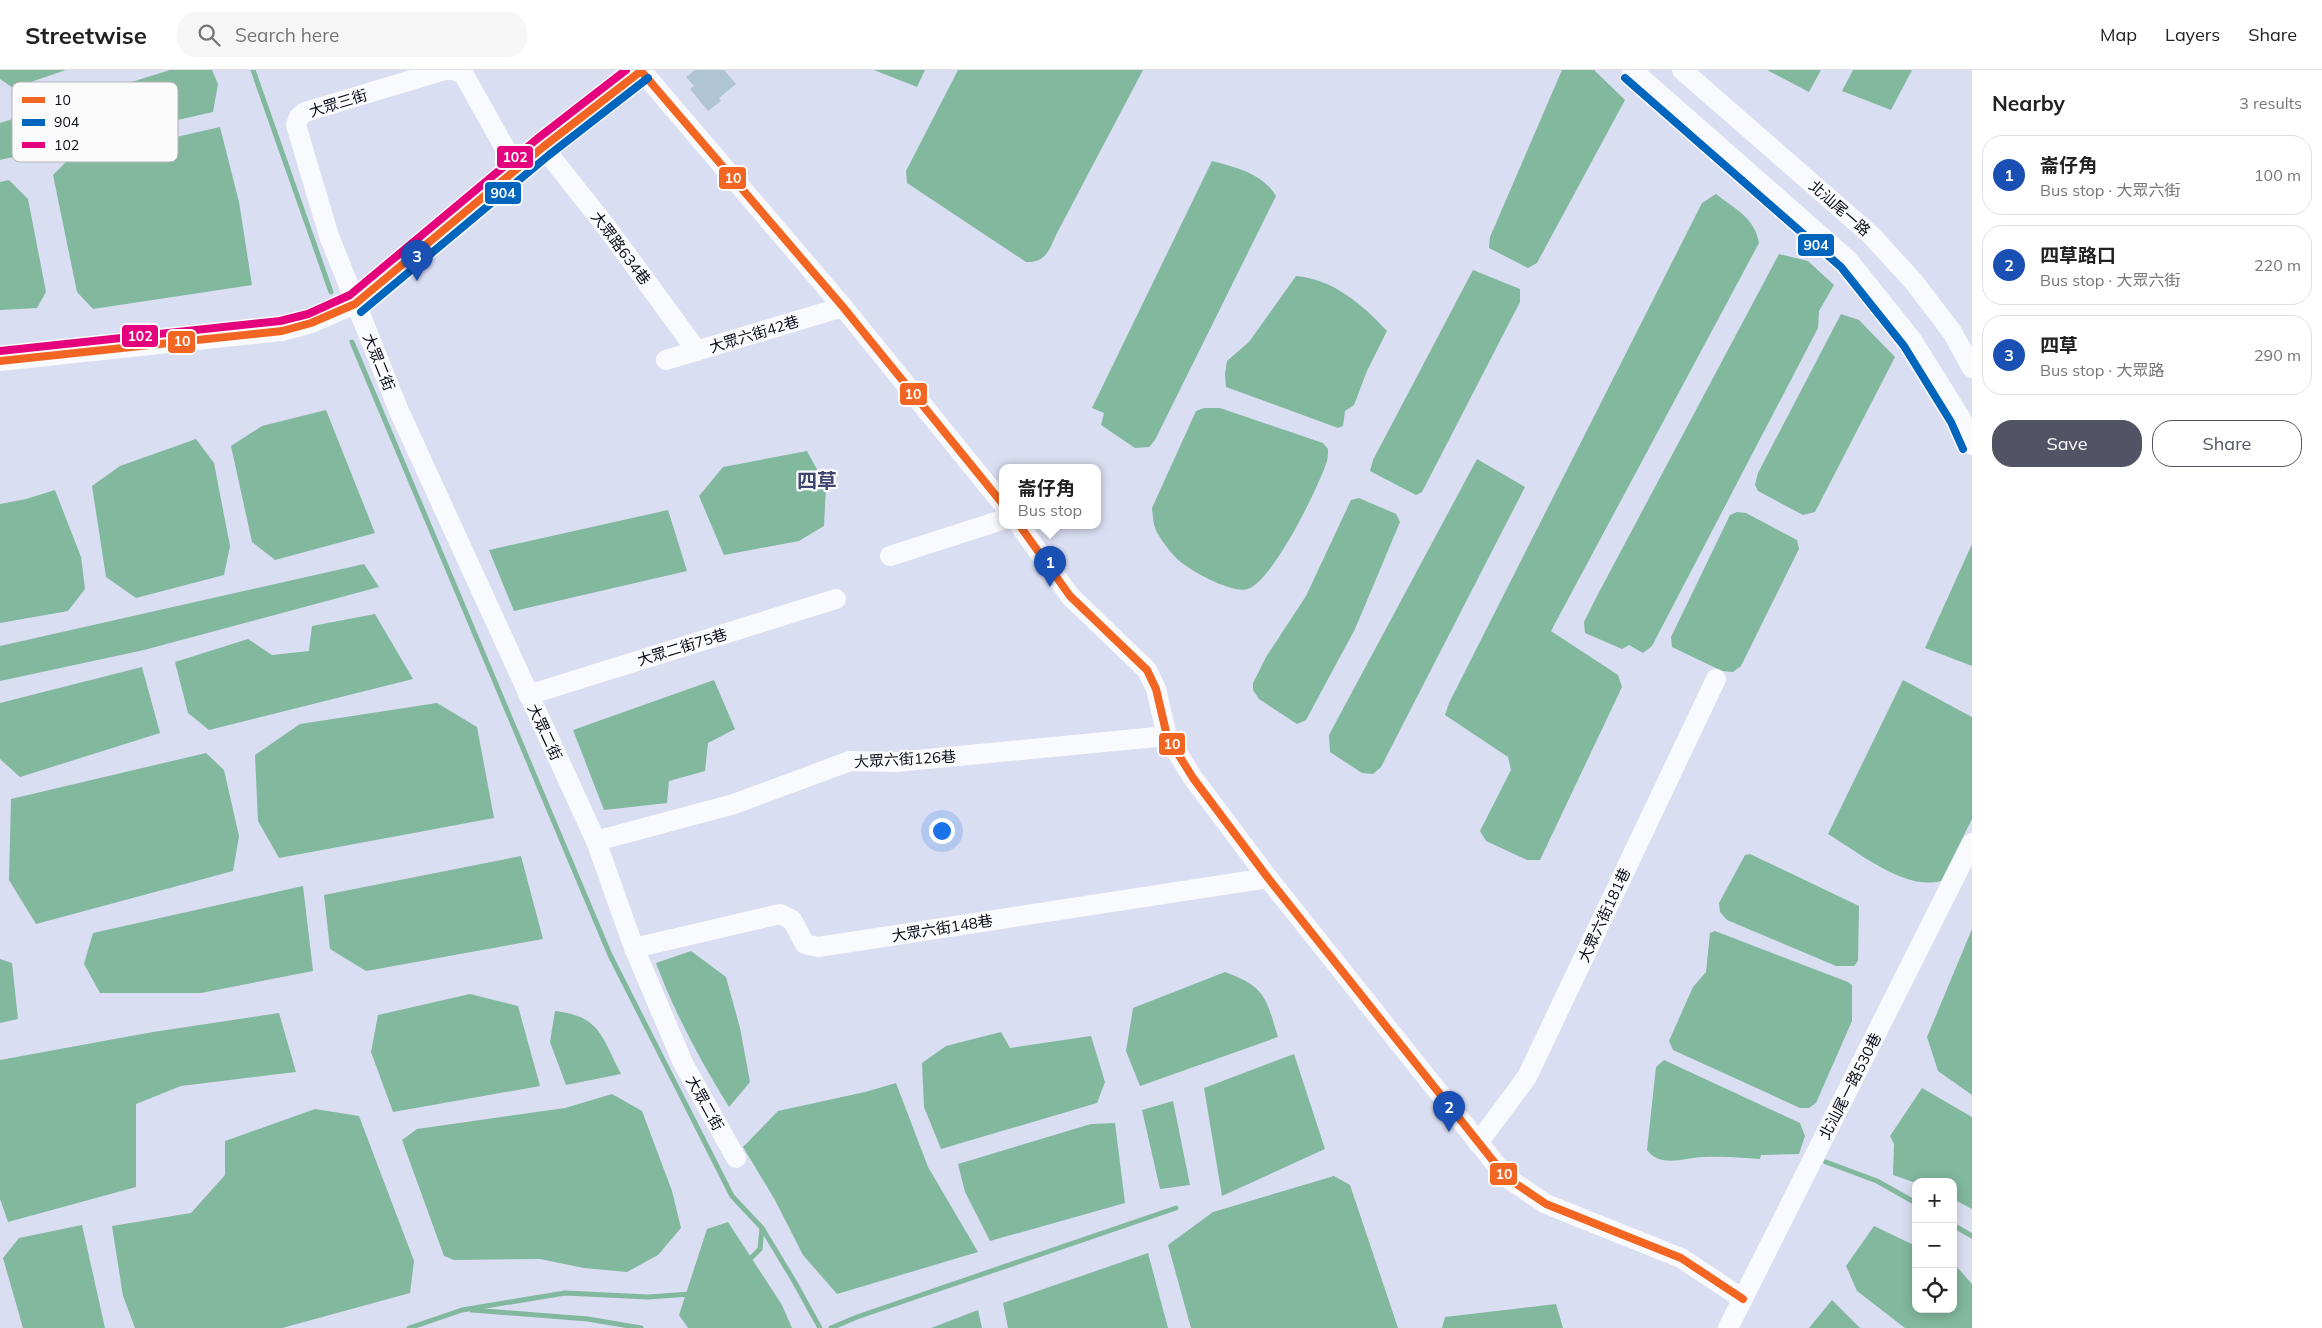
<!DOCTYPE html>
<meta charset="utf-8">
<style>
:root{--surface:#fff;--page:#f6f6f6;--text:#222;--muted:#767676;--line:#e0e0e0;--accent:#525465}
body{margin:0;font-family:Mulish,"Noto Sans TC",sans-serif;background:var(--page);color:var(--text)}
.controls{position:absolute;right:15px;bottom:15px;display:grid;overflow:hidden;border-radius:10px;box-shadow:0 2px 12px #0003}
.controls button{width:45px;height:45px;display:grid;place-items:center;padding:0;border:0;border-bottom:1px solid var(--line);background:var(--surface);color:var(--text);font:25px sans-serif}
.you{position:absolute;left:941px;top:760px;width:18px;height:18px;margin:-12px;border:4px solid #fff;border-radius:50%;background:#1a73e8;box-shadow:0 0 0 8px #1a73e833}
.badge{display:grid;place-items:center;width:32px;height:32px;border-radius:50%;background:var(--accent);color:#fff;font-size:16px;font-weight:700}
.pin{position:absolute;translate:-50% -41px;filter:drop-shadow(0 1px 2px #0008)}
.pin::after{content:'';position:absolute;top:26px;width:18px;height:15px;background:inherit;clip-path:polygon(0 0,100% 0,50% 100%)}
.popup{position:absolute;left:999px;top:394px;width:102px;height:65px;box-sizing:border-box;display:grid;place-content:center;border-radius:10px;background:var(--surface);filter:drop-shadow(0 1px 4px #0005);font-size:16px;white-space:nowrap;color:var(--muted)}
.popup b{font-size:19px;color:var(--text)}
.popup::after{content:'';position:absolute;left:50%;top:100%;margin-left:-10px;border:10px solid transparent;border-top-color:var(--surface)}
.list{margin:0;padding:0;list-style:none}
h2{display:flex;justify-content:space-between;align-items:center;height:65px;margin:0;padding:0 20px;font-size:21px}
h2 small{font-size:16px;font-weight:400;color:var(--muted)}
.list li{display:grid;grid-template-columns:32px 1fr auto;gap:15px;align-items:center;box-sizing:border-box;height:80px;margin:0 10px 10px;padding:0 10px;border:1px solid var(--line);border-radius:20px}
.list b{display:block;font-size:19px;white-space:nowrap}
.list p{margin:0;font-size:16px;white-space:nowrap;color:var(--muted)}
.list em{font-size:16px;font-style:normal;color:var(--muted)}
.actions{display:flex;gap:10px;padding:15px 20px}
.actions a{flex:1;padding:11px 0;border:1px solid var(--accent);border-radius:20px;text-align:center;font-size:18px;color:var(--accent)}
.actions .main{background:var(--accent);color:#fff}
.icon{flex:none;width:28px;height:28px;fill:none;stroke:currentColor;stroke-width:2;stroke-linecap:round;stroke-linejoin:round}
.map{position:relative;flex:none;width:1972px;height:1258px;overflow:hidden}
header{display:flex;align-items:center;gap:30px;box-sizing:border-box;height:70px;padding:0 25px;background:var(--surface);border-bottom:1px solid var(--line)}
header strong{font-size:24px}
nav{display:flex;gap:28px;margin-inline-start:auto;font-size:18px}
.search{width:350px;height:45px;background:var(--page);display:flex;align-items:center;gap:12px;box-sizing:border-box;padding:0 18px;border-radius:20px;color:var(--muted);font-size:19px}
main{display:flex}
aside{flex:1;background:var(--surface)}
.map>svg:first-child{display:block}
</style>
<header>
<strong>Streetwise</strong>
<div class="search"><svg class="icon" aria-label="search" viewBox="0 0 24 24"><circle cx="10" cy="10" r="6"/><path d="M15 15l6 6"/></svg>Search here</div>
<nav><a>Map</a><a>Layers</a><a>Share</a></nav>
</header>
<main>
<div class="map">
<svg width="1972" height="1258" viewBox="0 0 1972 1258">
<rect width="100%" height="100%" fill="#dadef2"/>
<g fill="#82b89d">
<polygon points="0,0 66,0 13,18 0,9"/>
<polygon points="170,0 212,0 218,14 213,42 0,90 0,53"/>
<polygon points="874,0 925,0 917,17"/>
<path d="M958,0h185l-87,165c-7,16 -11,28 -30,27l-119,-79 -1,-12z"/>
<polygon points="1562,0 1594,0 1625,30 1537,193 1528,198 1489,178 1490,167"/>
<polygon points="1767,0 1821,0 1809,22"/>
<polygon points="1853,0 1912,0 1891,40 1842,21"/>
<polygon points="220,57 239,132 252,215 93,239 77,222 53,105 66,92"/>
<path d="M1212,91c24,6 51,13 64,35l-121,244 -6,7 -14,1 -34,-23 3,-12 -12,-5z"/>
<polygon points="9,110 28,129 46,222 37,238 0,240 0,112"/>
<path d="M1716,124c19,15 39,24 43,49l-208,388 67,44 4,12 -82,173h-13l-41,-19 -6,-10 31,-61 -3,-13 -63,-42 4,-12 253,-500z"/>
<polygon points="1779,184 1808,191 1834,215 1819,241 1818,258 1652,576 1643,583 1629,575 1622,579 1585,563 1584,552 1597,526"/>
<polygon points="1473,200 1520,219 1520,232 1422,422 1416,425 1370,401 1373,390"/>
<path d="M1296,206c37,3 67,29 91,55l-20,40 -13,34 -9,6 -2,15 -5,2 -112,-41 -1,-13 2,-13 22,-19z"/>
<polygon points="1841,244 1859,250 1895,287 1815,442 1803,445 1758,421 1755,415 1758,403"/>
<path d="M1204,338h16l103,35 5,6c0,5 0,10 -2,15 -9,26 -53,116 -78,125 -15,5 -53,-16 -66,-26 -8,-6 -19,-20 -24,-29 -5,-8 -5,-17 -6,-26l44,-97z"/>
<polygon points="326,340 375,463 275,490 252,472 231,376 262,356"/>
<polygon points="196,369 214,393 230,476 224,505 136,528 106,507 92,416 120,396"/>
<polygon points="807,381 826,416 824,456 799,471 724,485 699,426 723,397"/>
<polygon points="1477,389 1525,417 1381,697 1373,704 1362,703 1330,682 1329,665"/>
<polygon points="55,420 81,487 85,519 68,541 0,553 0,434 26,429"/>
<polygon points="1359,428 1396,444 1400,452 1355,559 1306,650 1297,654 1259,629 1253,620 1253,613 1266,587 1306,526 1351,430"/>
<polygon points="668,440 687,501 514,541 489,480"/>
<polygon points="1737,442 1746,443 1797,470 1799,479 1741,596 1733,602 1722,601 1672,577 1671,567 1730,445"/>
<polygon points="1972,474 1972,596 1925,578"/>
<polygon points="364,494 379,517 144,580 0,611 0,576"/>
<polygon points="375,544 413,609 209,660 188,643 175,592 248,569 272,585 309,581 312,556"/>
<polygon points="142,597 160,663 20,707 0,689 0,633"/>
<polygon points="714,610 735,659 708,673 705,701 669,711 667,733 604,740 573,660"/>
<path d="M1903,610l69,37v102l-31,62c-36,10 -83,-29 -113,-47z"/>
<polygon points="437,633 477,657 494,748 279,788 258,751 255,685 300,654"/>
<polygon points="206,683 224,700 239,766 233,801 36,854 9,810 11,729"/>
<polygon points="1750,784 1859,836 1858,891 1854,896 1836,896 1727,850 1720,842 1719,833 1745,785"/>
<polygon points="521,786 543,869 366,901 330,879 324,825"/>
<polygon points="303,816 313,901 201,923 100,923 84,894 93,863"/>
<polygon points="1972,859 1972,1025 1938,1001 1927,967"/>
<polygon points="1715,861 1848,912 1852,915 1852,951 1816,1033 1809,1038 1800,1038 1673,980 1669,971 1693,917 1706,902 1710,863"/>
<path d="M691,881l35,26 14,51 10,54 -21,25c-29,-47 -54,-93 -73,-144z"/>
<polygon points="0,889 12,893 18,949 0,953"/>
<path d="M1225,902c41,15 41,26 53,65l-138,49 -14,-35 7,-43z"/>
<polygon points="470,924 518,936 540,1016 393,1042 371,982 378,945"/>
<path d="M555,941c46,5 47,27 66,63l-55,11 -16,-43z"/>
<polygon points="279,943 296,1002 181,1016 136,1034 136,1117 8,1152 0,1129 0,990 153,962"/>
<polygon points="1001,962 1010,978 1091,966 1105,1012 1097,1033 941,1079 924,1037 922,993 946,976"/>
<polygon points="1294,984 1325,1079 1222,1126 1204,1018"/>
<path d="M1664,990l136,63 5,13 -6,18 -38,1 -1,4c-18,-1 -37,-3 -55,-2 -20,0 -44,12 -58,-7l9,-83z"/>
<polygon points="896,1013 928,1097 978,1182 837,1224 803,1185 775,1130 743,1077 778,1041 865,1022"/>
<polygon points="1922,1018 1972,1047 1972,1139 1953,1129 1953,1112 1916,1113 1893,1105 1894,1074 1890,1066"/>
<polygon points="612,1024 642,1041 672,1121 681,1158 658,1185 627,1202 584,1198 540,1189 454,1190 444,1186 402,1070 417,1059 565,1038"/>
<polygon points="1173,1031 1190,1115 1160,1119 1142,1040"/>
<polygon points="315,1039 359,1046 414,1191 410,1223 282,1258 135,1258 123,1226 112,1156 191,1143 225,1105 225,1071"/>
<polygon points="1115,1053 1125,1133 990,1171 965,1122 958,1094 1091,1054"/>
<polygon points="1334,1106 1350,1115 1398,1258 1191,1258 1168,1175 1213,1142"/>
<polygon points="728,1152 782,1235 792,1258 688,1258 679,1245 707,1159"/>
<polygon points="82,1155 105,1258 23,1258 3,1188 19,1168"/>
<polygon points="1874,1156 1916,1176 1916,1239 1953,1239 1955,1195 1972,1214 1972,1258 1905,1258 1857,1221 1846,1196"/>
<polygon points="1148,1183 1168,1258 1008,1258 1003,1233"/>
<polygon points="1832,1230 1860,1258 1809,1258"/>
<polygon points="1556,1234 1563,1258 1442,1258 1445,1247"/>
<polygon points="978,1240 982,1258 931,1258"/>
</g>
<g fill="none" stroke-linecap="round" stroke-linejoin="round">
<g stroke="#82b89d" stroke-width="5">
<polyline points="253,0 331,222"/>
<polyline points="352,272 610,885 732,1126 762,1158 794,1211 820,1258"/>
<polyline points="1826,1092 1877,1111 1916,1133"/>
<polyline points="1953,1155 1972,1166"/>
<polyline points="747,1192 760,1179 762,1158"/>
<polyline points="472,1240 588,1249 641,1258"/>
<polyline points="409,1258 462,1240 565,1223 648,1227 691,1224"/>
<polyline points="831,1258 857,1247 1176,1138"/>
</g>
</g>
<polygon fill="#afc5d3" points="695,0 724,0 736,14 719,28 721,31 708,41 690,19 694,16 686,7"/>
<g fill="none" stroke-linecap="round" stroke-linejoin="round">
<g stroke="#f9fafd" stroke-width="20">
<polyline points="641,0 843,237 1002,433"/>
<polyline points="1632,0 1848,190 1912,270 1960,347 1972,375"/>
<polyline points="1682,0 1871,165 1914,212 1952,262 1972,298"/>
<polyline points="543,77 608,159 697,281"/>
<polyline points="516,98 464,5 455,0 445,0 305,42 299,47 296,55 329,166 399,341 596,771 634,878 683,993 736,1088"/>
<polyline points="666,290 843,237"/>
<polyline points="0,291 282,261 311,253 355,234 543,77 642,0"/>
<polyline points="1020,456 1070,526 1147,600 1156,619 1167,666 1193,708 1268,808 1506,1107 1546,1134 1681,1188 1743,1229"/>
<polyline points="890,486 1002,450"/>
<polyline points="528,625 836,529"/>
<polyline points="596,771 734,734 850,691 896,692 1167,666"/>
<polyline points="634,878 780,844 792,850 805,874 818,877 1268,808"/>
<polyline points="1478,1073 1527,1007 1716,609"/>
<polyline points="1728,1258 1972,773"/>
</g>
<g stroke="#fbfbfb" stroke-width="11">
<g id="bus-1">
<polyline points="641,1 843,237 1002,433"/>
<polyline points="0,291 282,261 311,253 355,234 543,77 641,1"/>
<polyline points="1020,456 1070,526 1147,600 1156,619 1167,666 1193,708 1268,808 1506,1107 1546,1134 1681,1188 1743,1229"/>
</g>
</g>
<g stroke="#fbfbfb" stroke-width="11">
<g id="bus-2">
<polyline points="1625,8 1841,197 1904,276 1951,352 1963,379"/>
<polyline points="361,242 549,85 648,8"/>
</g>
</g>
<g stroke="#fbfbfb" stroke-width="11">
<polyline id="bus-3" points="0,281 280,251 308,244 350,225 537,69 626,0"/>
</g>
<use href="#bus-1" stroke="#f26522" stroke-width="8"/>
<use href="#bus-2" stroke="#0065bd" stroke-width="8"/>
<use href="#bus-3" stroke="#e5007d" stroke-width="8"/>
</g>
<g text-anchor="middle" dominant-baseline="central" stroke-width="4.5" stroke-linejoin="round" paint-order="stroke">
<g font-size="15" fill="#080a19" stroke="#fbfbfb">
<text transform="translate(338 33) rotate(-17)">大眾三街</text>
<text transform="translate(1840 138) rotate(41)">北汕尾一路</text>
<text transform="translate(621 178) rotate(53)">大眾路634巷</text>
<text transform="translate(754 264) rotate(-17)">大眾六街42巷</text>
<text transform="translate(379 292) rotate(68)">大眾二街</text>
<text transform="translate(682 577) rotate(-17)">大眾二街75巷</text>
<text transform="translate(545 662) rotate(65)">大眾二街</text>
<text transform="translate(905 689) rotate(-3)">大眾六街126巷</text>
<text transform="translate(1604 845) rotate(-65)">大眾六街181巷</text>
<text transform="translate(942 858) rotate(-9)">大眾六街148巷</text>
<text transform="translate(1850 1016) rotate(-63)">北汕尾一路530巷</text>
<text transform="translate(705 1033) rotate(61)">大眾二街</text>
</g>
<g font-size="20" font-weight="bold" fill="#40476d" stroke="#fbfbfb">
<text x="817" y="410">四草</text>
</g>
</g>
<rect x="12" y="12" width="166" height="80" rx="8" fill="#fbfbfb" stroke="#b2b3b7" stroke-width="1"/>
<rect x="22" y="27" width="23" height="6" fill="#f26522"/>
<rect x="22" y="49" width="23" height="7" fill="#0065bd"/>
<rect x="22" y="72" width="23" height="6" fill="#e5007d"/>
<g font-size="14" fill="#080a19">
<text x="54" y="35">10</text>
<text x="54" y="57">904</text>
<text x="54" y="80">102</text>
</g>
<g stroke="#fbfbfb" stroke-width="2">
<rect x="496" y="75" width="38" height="24" rx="5" fill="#e5007d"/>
<rect x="718" y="96" width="29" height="24" rx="5" fill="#f26522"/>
<rect x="484" y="111" width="38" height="24" rx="5" fill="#0065bd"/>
<rect x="1797" y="163" width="38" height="24" rx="5" fill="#0065bd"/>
<rect x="121" y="254" width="38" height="24" rx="5" fill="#e5007d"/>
<rect x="167" y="260" width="29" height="24" rx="5" fill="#f26522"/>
<rect x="899" y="312" width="29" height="24" rx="5" fill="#f26522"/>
<rect x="1158" y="662" width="28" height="24" rx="5" fill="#f26522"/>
<rect x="1489" y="1092" width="29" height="24" rx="5" fill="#f26522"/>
</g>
<g font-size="14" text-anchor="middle" font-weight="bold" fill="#fff">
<text x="515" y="92">102</text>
<text x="733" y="113">10</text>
<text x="503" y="128">904</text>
<text x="1816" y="180">904</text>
<text x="140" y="271">102</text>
<text x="182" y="276">10</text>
<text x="913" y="329">10</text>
<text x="1172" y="679">10</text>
<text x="1504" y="1109">10</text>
</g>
</svg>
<div class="controls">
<button>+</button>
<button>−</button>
<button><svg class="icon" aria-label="locate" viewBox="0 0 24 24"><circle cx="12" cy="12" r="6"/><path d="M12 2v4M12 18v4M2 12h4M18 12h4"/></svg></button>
</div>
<div class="you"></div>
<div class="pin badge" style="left:1050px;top:517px;background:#1a4fb4">1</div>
<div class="popup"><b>崙仔角</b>Bus stop</div>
<div class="pin badge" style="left:1449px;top:1062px;background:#1a4fb4">2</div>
<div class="pin badge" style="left:417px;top:211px;background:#1a4fb4">3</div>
</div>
<aside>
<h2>Nearby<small>3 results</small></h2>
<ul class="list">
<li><span class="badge" style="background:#1a4fb4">1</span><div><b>崙仔角</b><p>Bus stop · 大眾六街</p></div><em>100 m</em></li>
<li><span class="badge" style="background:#1a4fb4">2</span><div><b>四草路口</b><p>Bus stop · 大眾六街</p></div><em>220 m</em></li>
<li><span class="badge" style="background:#1a4fb4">3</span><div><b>四草</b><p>Bus stop · 大眾路</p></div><em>290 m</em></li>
</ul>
<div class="actions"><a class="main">Save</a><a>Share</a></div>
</aside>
</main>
